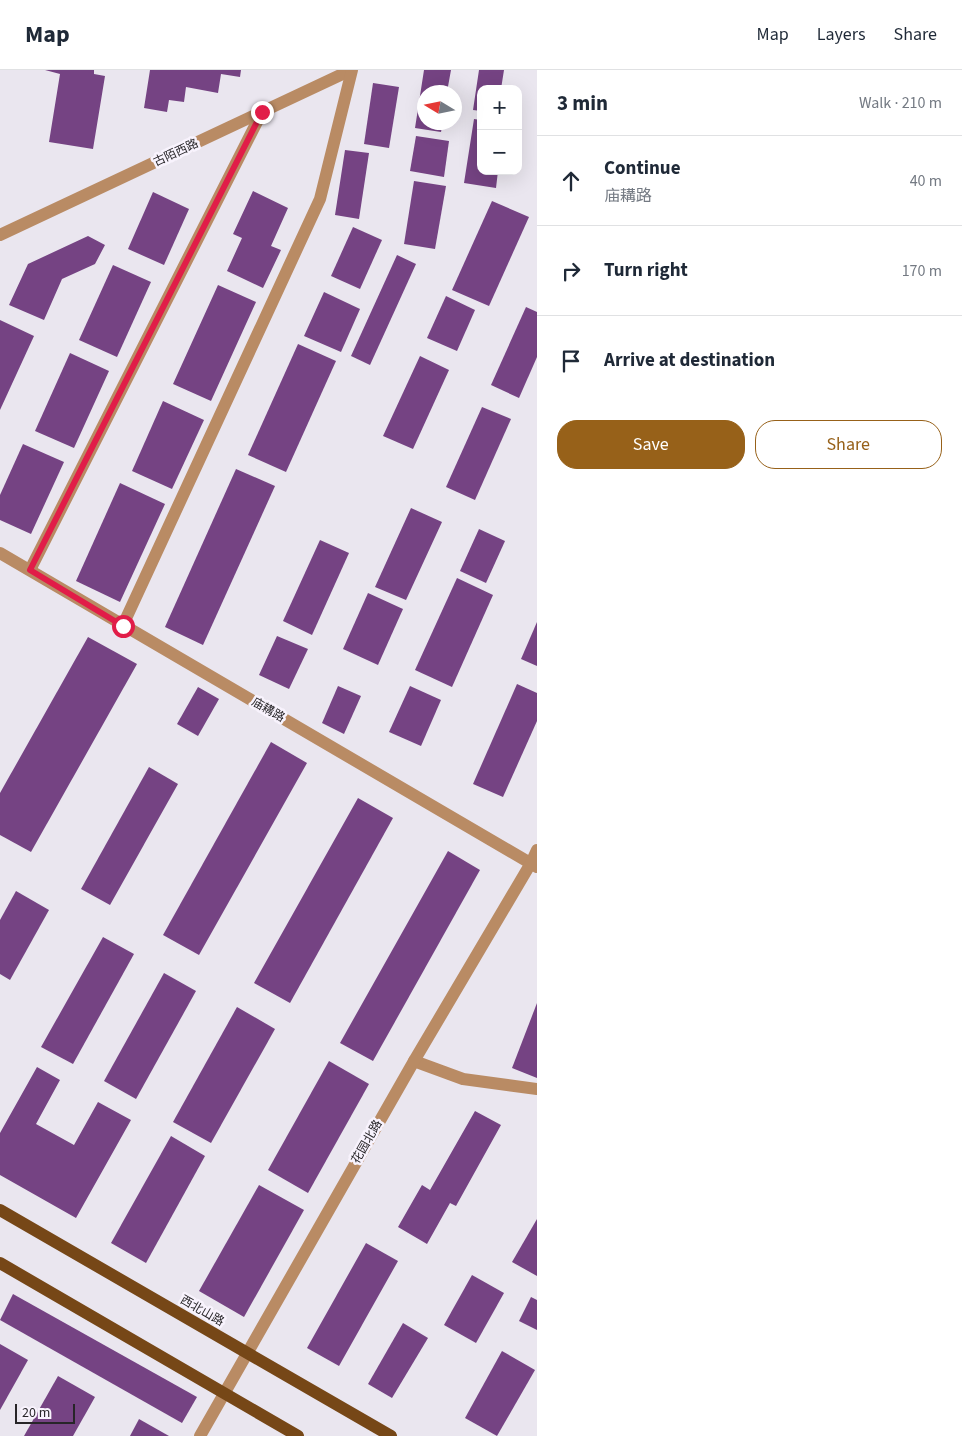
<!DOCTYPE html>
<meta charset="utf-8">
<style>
:root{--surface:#fff;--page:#f2f2f3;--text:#1f2937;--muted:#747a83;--line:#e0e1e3;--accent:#976119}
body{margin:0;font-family:"Source Sans 3","Noto Sans SC",sans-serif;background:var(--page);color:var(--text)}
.controls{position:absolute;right:15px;top:15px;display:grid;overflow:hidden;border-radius:10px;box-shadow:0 5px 20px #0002}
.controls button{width:45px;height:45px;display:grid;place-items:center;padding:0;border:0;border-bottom:1px solid var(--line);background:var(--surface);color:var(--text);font:25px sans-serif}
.compass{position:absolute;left:417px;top:15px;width:45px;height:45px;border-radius:50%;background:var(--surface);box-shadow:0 5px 20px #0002;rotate:280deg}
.scale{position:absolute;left:15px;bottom:12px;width:60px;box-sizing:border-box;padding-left:5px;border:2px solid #272528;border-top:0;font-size:14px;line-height:18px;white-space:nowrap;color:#272528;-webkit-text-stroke:4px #f8f3fd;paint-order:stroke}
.stop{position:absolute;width:15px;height:15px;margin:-11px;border:4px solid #e11d48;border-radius:50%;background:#fff}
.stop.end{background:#e11d48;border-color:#fff;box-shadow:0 1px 5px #0008}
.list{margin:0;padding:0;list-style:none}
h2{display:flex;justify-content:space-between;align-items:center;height:65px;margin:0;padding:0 20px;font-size:21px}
h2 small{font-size:16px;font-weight:400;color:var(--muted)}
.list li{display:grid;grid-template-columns:32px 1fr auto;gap:15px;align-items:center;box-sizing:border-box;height:90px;padding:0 20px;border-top:1px solid var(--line)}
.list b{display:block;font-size:19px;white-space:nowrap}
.list p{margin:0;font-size:16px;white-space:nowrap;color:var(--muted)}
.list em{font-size:16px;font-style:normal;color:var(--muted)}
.actions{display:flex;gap:10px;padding:15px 20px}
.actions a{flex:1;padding:11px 0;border:1px solid var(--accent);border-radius:20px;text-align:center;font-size:18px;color:var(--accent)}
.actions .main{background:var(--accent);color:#fff}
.icon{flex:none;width:28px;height:28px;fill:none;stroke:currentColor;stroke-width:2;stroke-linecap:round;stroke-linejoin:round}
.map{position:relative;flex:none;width:537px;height:1366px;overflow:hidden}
header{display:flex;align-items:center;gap:30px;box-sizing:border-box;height:70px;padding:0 25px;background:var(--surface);border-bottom:1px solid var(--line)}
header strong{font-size:24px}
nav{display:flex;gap:28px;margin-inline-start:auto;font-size:18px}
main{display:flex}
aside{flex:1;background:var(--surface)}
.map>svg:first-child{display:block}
</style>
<header>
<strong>Map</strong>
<nav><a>Map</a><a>Layers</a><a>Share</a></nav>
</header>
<main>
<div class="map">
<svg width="537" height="1366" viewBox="0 0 537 1366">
<rect width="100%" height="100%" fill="#eae6ef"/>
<g fill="#754383">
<polygon points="45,0 94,0 94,4 105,6 93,79 49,72 60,4"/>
<polygon points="150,0 241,0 240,7 221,4 218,23 186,17 184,32 169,30 167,42 144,38"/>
<polygon points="424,0 451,0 447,22 424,22 424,52 443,52 441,62 415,58"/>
<polygon points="479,0 504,0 501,19 481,19 481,41 473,40"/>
<polygon points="373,13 399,17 389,78 364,74"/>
<polygon points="474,49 481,50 481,101 498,101 496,118 464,113"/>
<polygon points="416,66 449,71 444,107 410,101"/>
<polygon points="345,80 369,83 359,149 335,145"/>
<polygon points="414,111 446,116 435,179 404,174"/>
<polygon points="253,121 288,138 271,176 281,180 263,218 227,201 242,168 233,164"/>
<polygon points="153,122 189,139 164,195 128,179"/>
<polygon points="492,131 529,147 489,236 452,220"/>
<polygon points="353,157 382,170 360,219 331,206"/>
<polygon points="88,166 105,175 95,194 62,209 44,250 9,235 28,194"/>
<polygon points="397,185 416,194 370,295 351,286"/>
<polygon points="113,195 151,212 117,287 79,270"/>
<polygon points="218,215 256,232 211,331 173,314"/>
<polygon points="324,222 360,239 341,282 304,266"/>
<polygon points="446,226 475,240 457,281 427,268"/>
<polygon points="526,237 537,242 537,287 519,328 491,315"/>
<polygon points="0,250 34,266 0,340"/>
<polygon points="298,274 336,291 286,402 248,385"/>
<polygon points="70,283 109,301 74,378 35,361"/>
<polygon points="420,286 449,300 413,379 383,366"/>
<polygon points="163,331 204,350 172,419 132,401"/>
<polygon points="482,337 511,349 475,430 446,417"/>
<polygon points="23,374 64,392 31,464 0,450 0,425"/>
<polygon points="236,399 275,416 203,575 165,557"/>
<polygon points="120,413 165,434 120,532 76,511"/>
<polygon points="411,438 442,452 406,530 375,517"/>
<polygon points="479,459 505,471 486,513 460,501"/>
<polygon points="320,470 349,483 312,565 283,551"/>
<polygon points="457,508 493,525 452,617 415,600"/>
<polygon points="368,523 403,539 378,595 343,579"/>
<polygon points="537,552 537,596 521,589"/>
<polygon points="277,566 308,579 289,619 259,605"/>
<polygon points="88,567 137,594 31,782 0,765 0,723"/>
<polygon points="517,614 537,623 537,651 503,727 473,714"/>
<polygon points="338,616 361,626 344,664 322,653"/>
<polygon points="410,616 441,630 421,676 389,662"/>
<polygon points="198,617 219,629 198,666 177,654"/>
<polygon points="271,672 307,693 199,885 163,865"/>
<polygon points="149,697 178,714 110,835 81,819"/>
<polygon points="358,728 393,748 290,933 254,913"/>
<polygon points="448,781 480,800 373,991 340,973"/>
<polygon points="16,821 49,840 10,910 0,904 0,850"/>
<polygon points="103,867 134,884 73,994 41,977"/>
<polygon points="164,903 196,921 136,1029 104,1011"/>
<polygon points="537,933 537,1008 512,998"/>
<polygon points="237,937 275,959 211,1073 173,1052"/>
<polygon points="329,991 369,1014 308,1123 268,1100"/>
<polygon points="37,997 60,1010 36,1054 74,1075 98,1032 131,1050 76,1148 0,1105 0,1063"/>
<polygon points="475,1041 501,1055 456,1136 450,1133 427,1174 398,1157 422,1115 430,1120"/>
<polygon points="171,1066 205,1086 146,1193 111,1173"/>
<polygon points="259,1115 304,1140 244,1247 199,1221"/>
<polygon points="537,1149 537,1206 512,1192"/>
<polygon points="366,1173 398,1191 339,1296 307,1278"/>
<polygon points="472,1205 504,1223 476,1273 444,1255"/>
<polygon points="13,1224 197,1327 182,1353 0,1250"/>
<polygon points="531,1227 537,1230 537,1260 519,1251"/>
<polygon points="403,1253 428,1268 392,1328 368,1314"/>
<polygon points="0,1274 28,1290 0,1340"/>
<polygon points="502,1281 535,1300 497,1366 465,1348"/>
<polygon points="58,1306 95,1327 73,1366 24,1366"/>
<polygon points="139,1349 169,1366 130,1366"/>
</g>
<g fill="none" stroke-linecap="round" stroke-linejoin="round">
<g stroke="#b98b64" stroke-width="12">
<polyline points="0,165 351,0"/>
<polyline points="0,483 537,797"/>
<polyline points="30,500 262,42"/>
<polyline points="123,555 320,129 352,0"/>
<polyline points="414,991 463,1009 537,1019"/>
<polyline points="200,1366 414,991 531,793 537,780"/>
</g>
<g stroke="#764717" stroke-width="12">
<polyline points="0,1140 391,1366"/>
<polyline points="0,1193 298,1366"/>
</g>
</g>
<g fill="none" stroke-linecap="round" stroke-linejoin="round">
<polyline stroke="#e11d48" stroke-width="6" points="123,556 30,500 262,42"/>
</g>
<g text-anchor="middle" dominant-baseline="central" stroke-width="5" stroke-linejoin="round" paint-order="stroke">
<g font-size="12" fill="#272528" stroke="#f8f3fd">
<text transform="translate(176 83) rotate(-25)">古陌西路</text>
<text transform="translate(268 640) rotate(30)">庙耩路</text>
<text transform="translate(367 1072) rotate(-60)">花园北路</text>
<text transform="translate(202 1241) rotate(30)">西北山路</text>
</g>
</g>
</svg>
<div class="controls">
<button>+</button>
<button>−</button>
</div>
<svg class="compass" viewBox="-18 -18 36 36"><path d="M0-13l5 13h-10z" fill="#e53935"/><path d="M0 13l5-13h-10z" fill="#747a83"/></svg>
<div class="scale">20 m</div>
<div class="stop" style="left:123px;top:556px"></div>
<div class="stop end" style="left:262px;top:42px"></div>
</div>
<aside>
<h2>3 min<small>Walk · 210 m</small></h2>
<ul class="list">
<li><svg class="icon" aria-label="ahead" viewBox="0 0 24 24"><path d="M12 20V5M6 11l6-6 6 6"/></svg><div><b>Continue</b><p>庙耩路</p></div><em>40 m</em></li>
<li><svg class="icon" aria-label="right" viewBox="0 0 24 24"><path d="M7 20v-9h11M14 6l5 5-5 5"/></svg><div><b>Turn right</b></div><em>170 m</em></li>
<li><svg class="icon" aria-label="arrive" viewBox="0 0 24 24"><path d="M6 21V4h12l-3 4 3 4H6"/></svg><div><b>Arrive at destination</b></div></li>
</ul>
<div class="actions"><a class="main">Save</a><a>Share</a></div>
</aside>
</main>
